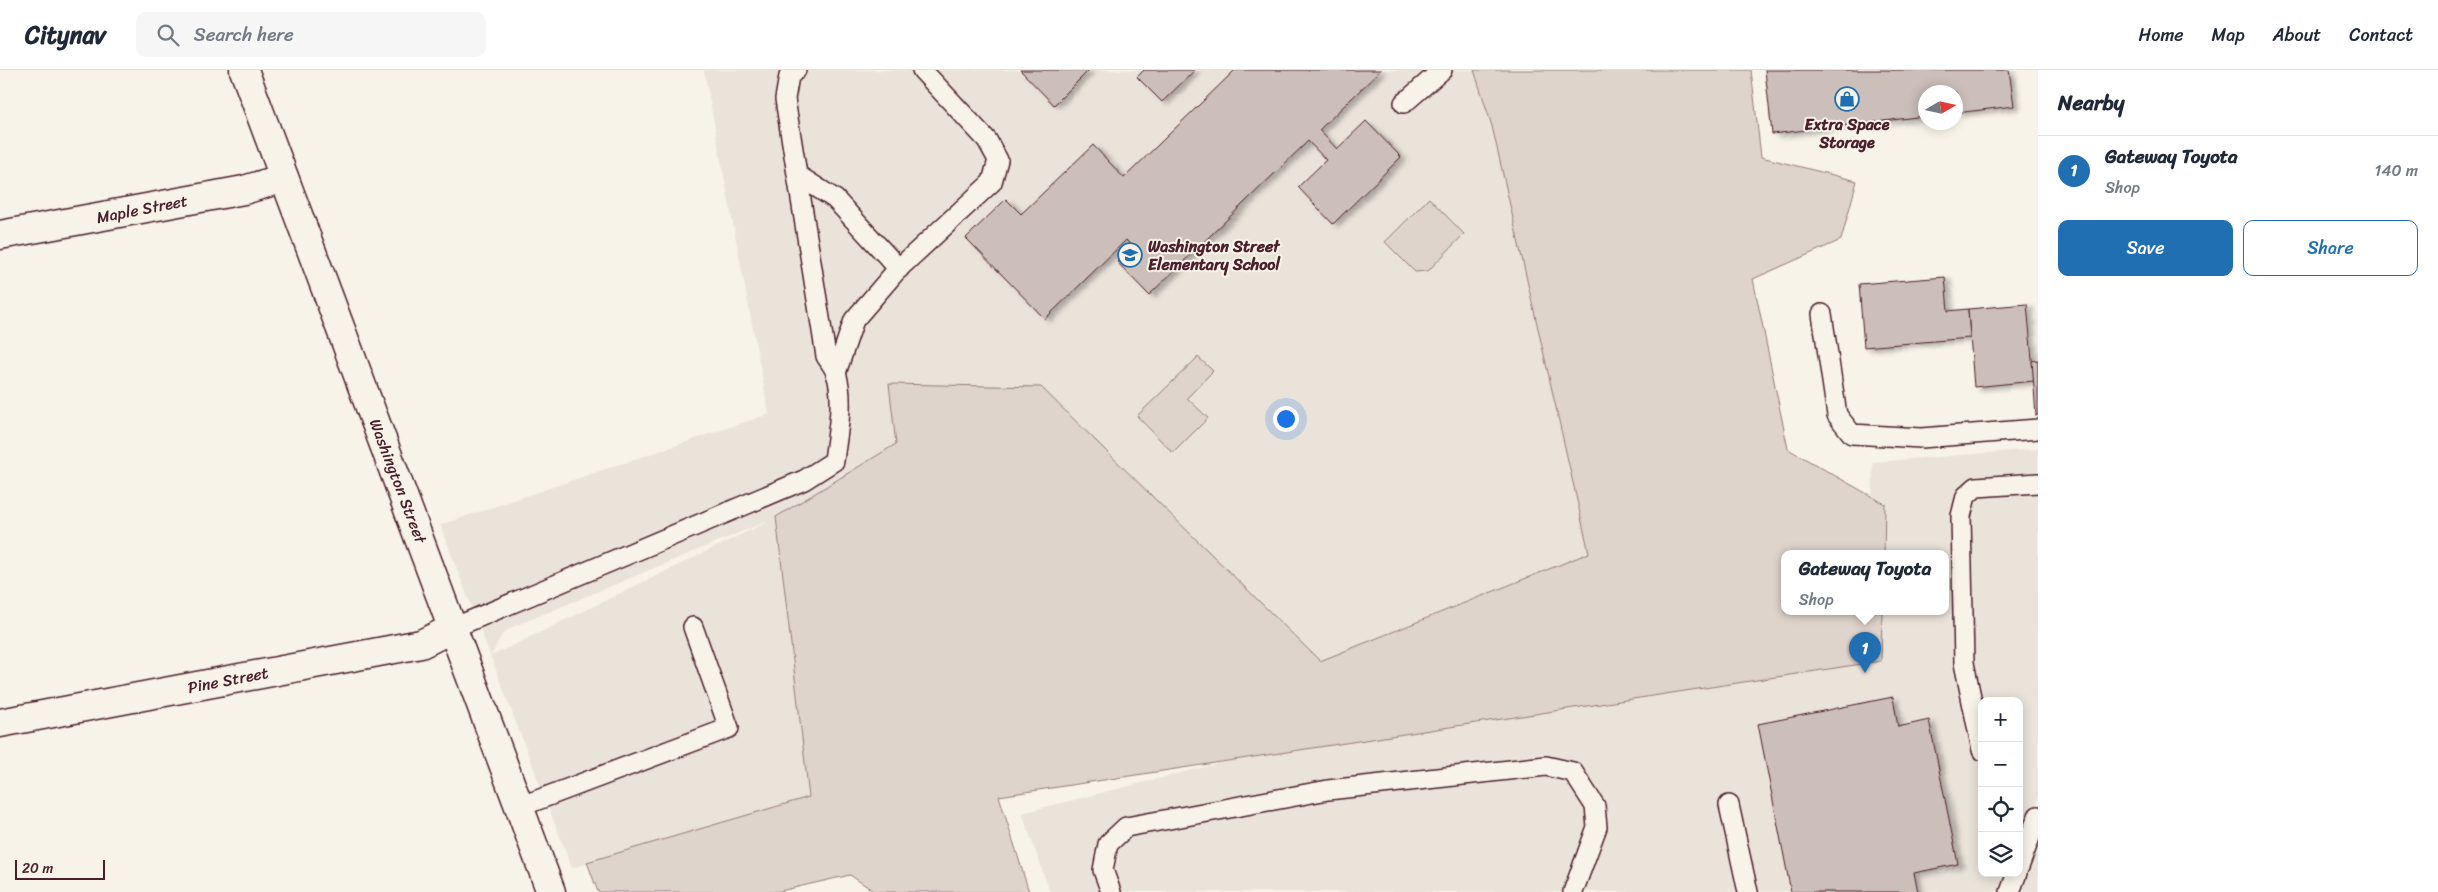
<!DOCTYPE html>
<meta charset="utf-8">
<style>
:root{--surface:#fff;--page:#f6f6f7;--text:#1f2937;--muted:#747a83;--line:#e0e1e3;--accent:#1f6fb2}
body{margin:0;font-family:Sriracha,sans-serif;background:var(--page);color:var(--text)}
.controls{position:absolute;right:15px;bottom:15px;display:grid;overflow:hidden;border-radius:10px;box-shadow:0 2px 12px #0003}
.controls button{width:45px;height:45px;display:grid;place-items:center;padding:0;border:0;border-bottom:1px solid var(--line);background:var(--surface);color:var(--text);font:25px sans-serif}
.compass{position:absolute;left:1918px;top:15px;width:45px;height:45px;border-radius:50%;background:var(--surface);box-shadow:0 2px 12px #0003;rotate:81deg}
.scale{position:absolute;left:15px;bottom:12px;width:90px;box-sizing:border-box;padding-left:5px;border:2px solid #4a1f2b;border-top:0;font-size:14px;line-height:18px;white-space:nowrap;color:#4a1f2b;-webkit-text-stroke:4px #f7f3e8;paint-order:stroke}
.you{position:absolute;left:1285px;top:348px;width:18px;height:18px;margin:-12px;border:4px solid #fff;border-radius:50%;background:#1a73e8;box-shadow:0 0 0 8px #1a73e833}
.badge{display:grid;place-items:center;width:32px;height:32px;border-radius:50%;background:var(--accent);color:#fff;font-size:16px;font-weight:700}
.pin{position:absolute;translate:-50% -41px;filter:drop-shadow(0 1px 2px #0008)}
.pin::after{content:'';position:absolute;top:26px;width:18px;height:15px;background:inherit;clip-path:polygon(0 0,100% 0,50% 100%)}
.popup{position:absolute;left:1781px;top:480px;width:168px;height:65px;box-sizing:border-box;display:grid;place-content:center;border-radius:10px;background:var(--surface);filter:drop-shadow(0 1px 4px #0005);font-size:16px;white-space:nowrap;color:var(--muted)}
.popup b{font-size:19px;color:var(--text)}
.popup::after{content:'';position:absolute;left:50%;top:100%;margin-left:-10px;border:10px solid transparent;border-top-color:var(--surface)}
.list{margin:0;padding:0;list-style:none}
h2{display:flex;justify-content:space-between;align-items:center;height:65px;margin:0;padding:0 20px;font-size:21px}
h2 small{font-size:16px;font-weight:400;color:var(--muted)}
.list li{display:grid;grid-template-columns:32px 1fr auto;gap:15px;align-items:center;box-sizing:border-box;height:70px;padding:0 20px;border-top:1px solid var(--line)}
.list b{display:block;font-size:19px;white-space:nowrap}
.list p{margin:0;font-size:16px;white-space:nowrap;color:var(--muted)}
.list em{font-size:16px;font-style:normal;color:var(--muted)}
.actions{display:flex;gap:10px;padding:15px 20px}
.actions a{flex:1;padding:11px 0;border:1px solid var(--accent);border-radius:10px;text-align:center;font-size:18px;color:var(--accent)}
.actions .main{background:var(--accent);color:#fff}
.icon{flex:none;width:28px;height:28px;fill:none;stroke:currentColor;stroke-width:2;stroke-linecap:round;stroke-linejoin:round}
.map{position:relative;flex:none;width:2038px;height:822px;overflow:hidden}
header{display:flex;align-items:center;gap:30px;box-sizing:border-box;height:70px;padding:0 25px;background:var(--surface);border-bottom:1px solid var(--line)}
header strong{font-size:24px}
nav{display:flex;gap:28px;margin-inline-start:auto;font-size:18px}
.search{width:350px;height:45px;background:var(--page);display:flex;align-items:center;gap:12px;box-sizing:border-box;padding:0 18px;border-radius:10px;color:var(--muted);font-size:19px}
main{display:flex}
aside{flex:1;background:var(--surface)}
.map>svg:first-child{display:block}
</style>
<header>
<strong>Citynav</strong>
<div class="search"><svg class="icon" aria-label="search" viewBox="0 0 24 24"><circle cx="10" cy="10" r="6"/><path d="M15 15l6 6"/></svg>Search here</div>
<nav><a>Home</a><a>Map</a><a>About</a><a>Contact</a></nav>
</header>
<main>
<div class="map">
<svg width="2038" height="822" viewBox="0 0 2038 822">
<defs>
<filter id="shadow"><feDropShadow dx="5.5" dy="3" stdDeviation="2.5" flood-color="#0004"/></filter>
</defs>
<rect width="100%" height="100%" fill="#f7f3e8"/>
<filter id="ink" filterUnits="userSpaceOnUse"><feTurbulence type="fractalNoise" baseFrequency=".02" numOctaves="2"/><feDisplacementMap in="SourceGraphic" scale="10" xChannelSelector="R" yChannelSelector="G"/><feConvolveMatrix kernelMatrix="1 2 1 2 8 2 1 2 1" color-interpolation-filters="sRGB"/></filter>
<g filter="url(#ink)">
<g fill="#eae3da" fill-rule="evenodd">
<path d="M704,0h770l18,56 97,427 -269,108 -279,-274 -152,-3 7,60 -120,74 33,279 -237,71 -132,-343 329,-111zM765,452v1l-274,133 10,-20 9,-8z"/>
<path d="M2038,379v443h-988l-28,-79 373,-94 475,-107h75v-58h-74l2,-92zM1982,631h37v172h-37z"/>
</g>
<g fill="#ded4cc" stroke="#947a7c">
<polygon points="1474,0 1751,0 1761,87 1857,111 1841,170 1753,209 1788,379 1885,434 1884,484 1785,484 1785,542 1882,542 1881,591 999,726 1029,822 875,822 850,805 776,822 598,822 587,792 809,727 776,447 896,374 889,314 1041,317 1320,591 1589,483 1492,56"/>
<polygon points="1429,128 1464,164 1428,201 1415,202 1385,172"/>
<polygon points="1198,287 1213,301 1187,328 1208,348 1173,383 1137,346"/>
</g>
<g fill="#ccbfb9" stroke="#4a1f2b" filter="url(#shadow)">
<polygon points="1020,0 1089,0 1054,35"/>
<polygon points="1144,0 1195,0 1162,32 1137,7"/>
<polygon points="1235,0 1381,0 1319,60 1337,79 1366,51 1401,87 1333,154 1298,117 1326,90 1308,71 1149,225 1117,192 1133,177 1126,170 1045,249 966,168 1006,129 1021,144 1093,75 1124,108"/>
<polygon points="1765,0 2009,0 2014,36 1956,43 1956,22 1926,22 1926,46 1772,64"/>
<polygon points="1945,207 1948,241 1968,239 1970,268 1864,277 1859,214"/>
<polygon points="2027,234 2034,311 1974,317 1968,239"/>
<polygon points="2038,290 2038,345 2036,346 2032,291"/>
<polygon points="1893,627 1898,657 1929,650 1958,794 1914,803 1918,822 1791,822 1758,654"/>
</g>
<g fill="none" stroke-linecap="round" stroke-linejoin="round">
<g stroke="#4a1f2b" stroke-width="22">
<g id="lane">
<polyline points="1404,33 1442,0"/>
<polyline points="799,106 835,129 899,199"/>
<polyline points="1822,244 1837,345 1852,364 1921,368 2038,359"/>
<polyline points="836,303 854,250 897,200 992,112 998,90 987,70 922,0"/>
<path d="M453,558l351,-148 30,-19c3,-27 11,-61 2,-88 -2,-6 -7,-12 -10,-17l-41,-257 4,-23 7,-6"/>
<polyline points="1982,680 1964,593 1961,446 1966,426 1976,417 2038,413"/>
<polyline points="1729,735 1748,822"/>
<polyline points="519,737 729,658 693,557"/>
<polyline points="2019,797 2038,746"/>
<polyline points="1111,822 1103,800 1108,774 1126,757 1328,720 1546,696 1573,702 1595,736 1597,757 1573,822"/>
<polyline points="2010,822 2017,803"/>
</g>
</g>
<g stroke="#4a1f2b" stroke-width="31">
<g id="street">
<polyline points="0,165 244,120 284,108"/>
<polyline points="0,653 421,574 453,558"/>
</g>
</g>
<g stroke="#4a1f2b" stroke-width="31">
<polyline id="secondary" points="244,0 551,822"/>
</g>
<use href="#lane" stroke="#f7f3e8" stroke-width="19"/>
<use href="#street" stroke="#f7f3e8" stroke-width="28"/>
<use href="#secondary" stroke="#f7f3e8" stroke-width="28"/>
</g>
</g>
<defs>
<g id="shop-ring" transform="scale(1.25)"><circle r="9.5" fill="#f7f3e8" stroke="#1f6fb2" stroke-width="1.5"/><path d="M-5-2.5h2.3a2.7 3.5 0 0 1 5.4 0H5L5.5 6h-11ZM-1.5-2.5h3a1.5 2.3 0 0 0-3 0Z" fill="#1f6fb2"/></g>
<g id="school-ring" transform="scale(1.25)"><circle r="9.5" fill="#f7f3e8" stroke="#1f6fb2" stroke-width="1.5"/><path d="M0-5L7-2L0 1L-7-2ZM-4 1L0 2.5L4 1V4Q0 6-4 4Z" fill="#1f6fb2"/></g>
</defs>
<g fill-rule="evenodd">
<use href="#shop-ring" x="1847" y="29"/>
<use href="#school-ring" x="1130" y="185"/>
</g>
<g text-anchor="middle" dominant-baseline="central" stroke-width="4" stroke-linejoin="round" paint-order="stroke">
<g font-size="16" font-weight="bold" fill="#4a1f2b" stroke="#f7f3e8">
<text x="1847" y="54">Extra Space<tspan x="1847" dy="18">Storage</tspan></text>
<text x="1148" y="176" text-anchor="start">Washington Street<tspan x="1148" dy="18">Elementary School</tspan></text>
</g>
<g font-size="16" fill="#4a1f2b" stroke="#f7f3e8">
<text transform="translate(142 139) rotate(-11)">Maple Street</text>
<text transform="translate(398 411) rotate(69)">Washington Street</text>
<text transform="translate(228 610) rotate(-11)">Pine Street</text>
</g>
</g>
</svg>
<div class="controls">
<button>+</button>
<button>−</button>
<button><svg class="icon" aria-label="locate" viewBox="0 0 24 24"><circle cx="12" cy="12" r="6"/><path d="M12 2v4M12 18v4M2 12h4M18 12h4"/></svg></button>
<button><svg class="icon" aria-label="layers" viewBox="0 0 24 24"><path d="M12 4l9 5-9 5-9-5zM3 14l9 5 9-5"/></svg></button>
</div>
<svg class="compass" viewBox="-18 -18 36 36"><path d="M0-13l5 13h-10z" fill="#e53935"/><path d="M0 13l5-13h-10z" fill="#747a83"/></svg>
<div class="scale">20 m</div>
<div class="you"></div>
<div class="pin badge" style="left:1865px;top:603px">1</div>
<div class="popup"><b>Gateway Toyota</b>Shop</div>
</div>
<aside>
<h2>Nearby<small></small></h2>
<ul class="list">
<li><span class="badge">1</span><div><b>Gateway Toyota</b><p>Shop</p></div><em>140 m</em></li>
</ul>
<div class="actions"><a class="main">Save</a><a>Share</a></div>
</aside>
</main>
